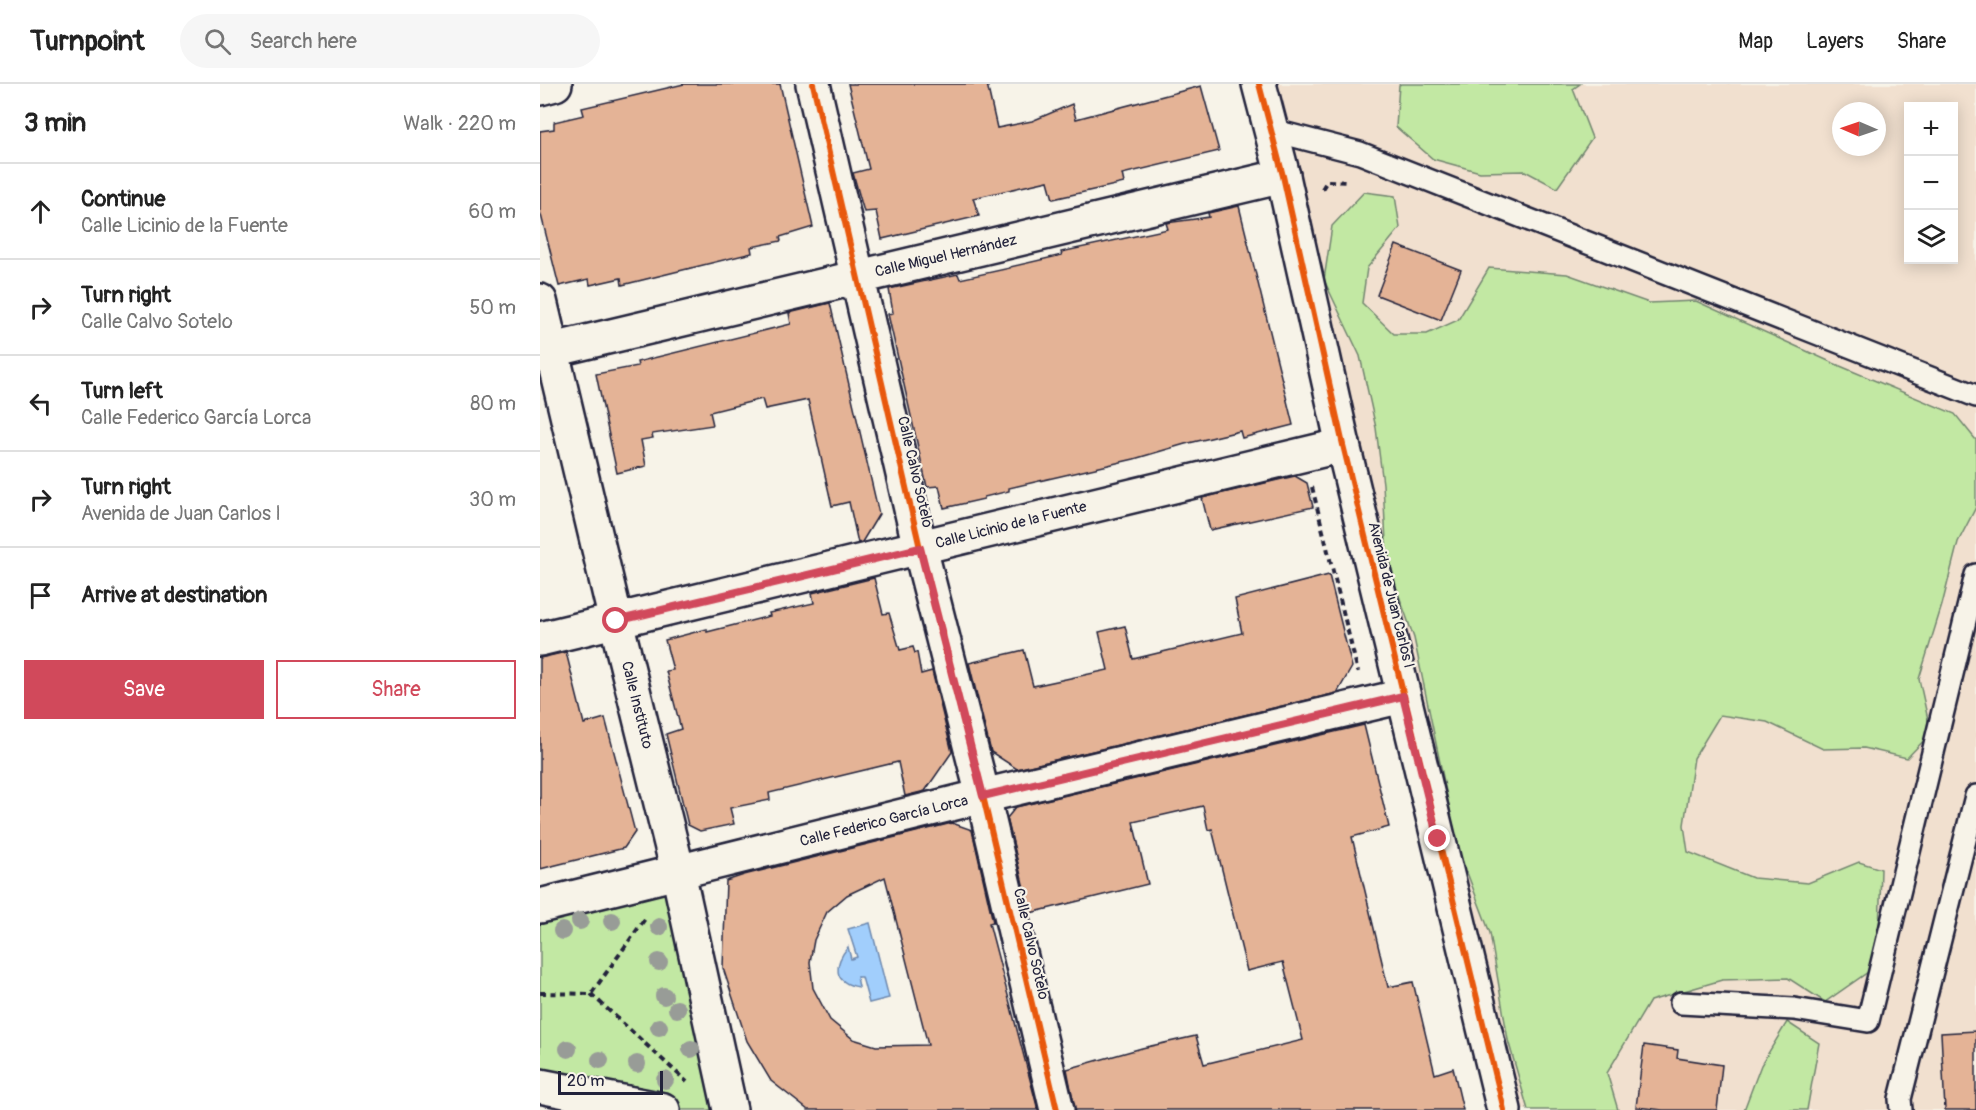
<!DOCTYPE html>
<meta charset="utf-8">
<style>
:root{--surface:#fff;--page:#f6f6f6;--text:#222;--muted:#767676;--line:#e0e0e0;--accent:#d1495b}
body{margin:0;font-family:Pangolin,sans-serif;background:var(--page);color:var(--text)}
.controls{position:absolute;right:18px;top:18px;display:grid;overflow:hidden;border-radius:0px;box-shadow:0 3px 15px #0003}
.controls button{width:54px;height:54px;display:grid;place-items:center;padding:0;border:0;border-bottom:2px solid var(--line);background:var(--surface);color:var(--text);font:30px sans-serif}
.compass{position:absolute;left:1292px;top:18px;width:54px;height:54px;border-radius:50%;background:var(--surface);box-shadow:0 3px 15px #0003;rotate:272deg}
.scale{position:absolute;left:18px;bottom:15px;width:105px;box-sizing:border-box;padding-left:6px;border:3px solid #22223b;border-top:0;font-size:16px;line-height:21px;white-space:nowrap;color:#22223b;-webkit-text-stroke:4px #f7f3e8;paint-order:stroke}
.stop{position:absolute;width:18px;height:18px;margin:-14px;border:4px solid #d1495b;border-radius:50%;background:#fff}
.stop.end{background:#d1495b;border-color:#fff;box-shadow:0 2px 6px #0008}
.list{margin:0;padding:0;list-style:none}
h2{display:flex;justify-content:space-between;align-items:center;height:78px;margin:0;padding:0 24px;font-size:26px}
h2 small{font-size:20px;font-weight:400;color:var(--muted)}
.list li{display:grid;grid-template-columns:39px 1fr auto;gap:18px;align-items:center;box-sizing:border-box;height:96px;padding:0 24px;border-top:2px solid var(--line)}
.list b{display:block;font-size:22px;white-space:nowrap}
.list p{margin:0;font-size:20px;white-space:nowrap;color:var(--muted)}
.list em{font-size:20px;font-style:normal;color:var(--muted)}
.actions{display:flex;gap:12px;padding:18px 24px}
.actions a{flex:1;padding:14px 0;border:2px solid var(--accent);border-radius:0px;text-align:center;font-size:21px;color:var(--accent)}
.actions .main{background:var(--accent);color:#fff}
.icon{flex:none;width:33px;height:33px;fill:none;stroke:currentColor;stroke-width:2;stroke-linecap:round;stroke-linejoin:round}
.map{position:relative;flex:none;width:1436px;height:1026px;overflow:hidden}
header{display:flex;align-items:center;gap:36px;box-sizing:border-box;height:84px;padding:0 30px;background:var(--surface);border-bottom:2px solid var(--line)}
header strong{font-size:28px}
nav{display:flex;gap:33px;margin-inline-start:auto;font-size:21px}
.search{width:420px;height:54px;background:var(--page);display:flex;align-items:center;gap:15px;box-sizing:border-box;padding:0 21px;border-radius:33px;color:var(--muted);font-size:22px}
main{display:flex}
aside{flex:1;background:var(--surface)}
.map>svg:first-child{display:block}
</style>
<header>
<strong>Turnpoint</strong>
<div class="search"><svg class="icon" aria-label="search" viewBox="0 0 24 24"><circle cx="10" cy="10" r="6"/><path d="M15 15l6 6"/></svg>Search here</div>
<nav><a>Map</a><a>Layers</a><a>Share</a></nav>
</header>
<main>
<aside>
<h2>3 min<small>Walk · 220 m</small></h2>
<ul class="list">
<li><svg class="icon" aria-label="ahead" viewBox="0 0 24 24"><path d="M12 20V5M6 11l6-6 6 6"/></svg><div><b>Continue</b><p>Calle Licinio de la Fuente</p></div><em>60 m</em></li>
<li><svg class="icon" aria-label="right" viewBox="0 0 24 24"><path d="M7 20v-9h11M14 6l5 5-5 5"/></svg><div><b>Turn right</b><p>Calle Calvo Sotelo</p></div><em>50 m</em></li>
<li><svg class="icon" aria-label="left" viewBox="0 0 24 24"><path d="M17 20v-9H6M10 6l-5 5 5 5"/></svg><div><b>Turn left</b><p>Calle Federico García Lorca</p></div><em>80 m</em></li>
<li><svg class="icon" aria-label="right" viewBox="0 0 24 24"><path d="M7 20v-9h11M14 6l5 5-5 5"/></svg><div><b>Turn right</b><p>Avenida de Juan Carlos I</p></div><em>30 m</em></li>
<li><svg class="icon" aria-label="arrive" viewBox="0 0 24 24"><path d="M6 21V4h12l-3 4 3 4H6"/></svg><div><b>Arrive at destination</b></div></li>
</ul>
<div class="actions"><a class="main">Save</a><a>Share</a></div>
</aside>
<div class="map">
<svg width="1436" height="1026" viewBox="0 0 1436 1026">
<rect width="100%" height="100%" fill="#f7f3e8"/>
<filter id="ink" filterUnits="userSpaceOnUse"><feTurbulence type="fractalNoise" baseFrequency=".0167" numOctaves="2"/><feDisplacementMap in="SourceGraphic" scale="12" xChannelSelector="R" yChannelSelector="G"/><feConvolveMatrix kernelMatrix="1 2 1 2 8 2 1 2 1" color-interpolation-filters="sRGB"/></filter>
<g filter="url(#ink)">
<path fill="#f1e0cf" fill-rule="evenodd" d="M721,0h715v1026h-472zM1368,22h46v154h-46zM1301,27h36v36h-36z"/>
<g fill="#c2e8a3" stroke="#72856f" stroke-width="1.5">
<polygon points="861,0 1040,0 1033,5 1052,54 1017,104 985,87 940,88 893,75 856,43 859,1"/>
<polygon points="824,108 855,112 860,144 827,184 822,219 854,250 887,250 918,236 949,184 1027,190 1109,219 1156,217 1293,279 1415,330 1436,356 1436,423 1418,458 1402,521 1379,595 1391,649 1367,674 1324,664 1283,665 1227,638 1180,631 1154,674 1144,741 1148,768 1213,794 1268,799 1319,778 1341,785 1338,881 1285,918 1248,894 1182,896 1110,917 1067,989 1078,1026 988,1026 968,956 950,849 918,765 874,554 847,478 843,400 836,344 820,272 784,196 792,142"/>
<polygon points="138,788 190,1026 123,1026 0,1002 0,822"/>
<polygon points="1247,938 1279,959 1267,1026 1204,1026 1221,981"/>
</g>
<path fill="#a1cefc" stroke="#6e89af" stroke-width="1.5" d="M330,839l19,75 -20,5 -7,-26h-5l2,10c-27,-4 -25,-23 -11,-40l3,12 6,-2 -9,-28z"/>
<g fill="#e4b396" stroke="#22223b" stroke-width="1.5" fill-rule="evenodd">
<polygon points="144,0 240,0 273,143 240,153 241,157 211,163 212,169 82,201 81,194 50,201 49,195 19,202 0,127 0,47 14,45 14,38 44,31 42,24"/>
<polygon points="308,0 447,0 457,44 492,37 532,20 536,35 661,2 679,67 582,90 584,99 513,115 508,97 433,114 439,132 342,155 336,127 324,128 313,89 329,85"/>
<polygon points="699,122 753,341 702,354 700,347 645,360 594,375 469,404 469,407 444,413 444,415 404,424 399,402 387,403 348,230 353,229 349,205 418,190 420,195 470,184 470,183 522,171 521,168 628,145 626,139 669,133 668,129"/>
<polygon points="856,161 921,186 901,236 837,211"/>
<polygon points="290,219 339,430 322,458 318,459 309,418 292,422 268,316 225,325 222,315 170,328 173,341 112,350 113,354 101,356 106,382 77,389 56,290 98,282 97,278 251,240 249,229"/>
<polygon points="755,392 767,399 773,423 670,446 662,414"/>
<polygon points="789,491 812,583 797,609 477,685 451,668 429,579 484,566 493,602 568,586 559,548 585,542 593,575 702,549 695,515"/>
<polygon points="334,494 343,530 349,529 360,566 373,563 375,569 377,568 381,590 392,587 412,668 385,707 365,712 358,678 229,709 230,716 190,724 194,740 160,747 148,741 126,650 141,645 126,587 133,586 125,556 167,545 167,548 230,532 229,529 274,519 272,509"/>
<polygon points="26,568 44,640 65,634 95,748 84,764 0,785 0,574"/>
<polygon points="824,641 849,743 812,753 848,903 873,898 895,990 913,984 923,1026 535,1026 527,985 602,964 656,952 664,980 763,956 743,878 707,887 672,745 668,746 663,722 593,738 608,800 490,829 467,734 476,723"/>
<path d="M412,739l20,7 21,92 -4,1 49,187h-230l-37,-29 -24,-40 -24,-73 3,-87 18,-6zM345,793l43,168 -52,1 -23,-7 -23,-19 -17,-32 -3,-26 4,-22 13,-28 20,-17z"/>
<polygon points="1436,947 1436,1026 1405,1026 1401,949"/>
<polygon points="1104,961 1138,966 1137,974 1182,981 1177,1026 1123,1026 1096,1023"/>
</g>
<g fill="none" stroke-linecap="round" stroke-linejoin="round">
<g stroke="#22223b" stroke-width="26">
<g id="lane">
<polyline points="731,46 820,69 1436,312"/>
<polyline points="1141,919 1254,925 1328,937 1436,491"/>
<polyline points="1361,1026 1360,1015 1436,712"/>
</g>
</g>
<g stroke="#22223b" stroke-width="38">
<g id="street">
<polyline points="273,0 380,464 443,712 517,1026"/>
<polyline points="0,4 15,0"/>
<polyline points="0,217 76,537 138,788 190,1026"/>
<polyline points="0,269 743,92"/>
<polyline points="0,555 803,361"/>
<polyline points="0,822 443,712 863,612"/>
<polyline points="0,1002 123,1026"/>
</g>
</g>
<g stroke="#22223b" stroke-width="38">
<polyline id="secondary" points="719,0 743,92 803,361 964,1026"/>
</g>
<g stroke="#22223b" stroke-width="4" stroke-dasharray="6 4.5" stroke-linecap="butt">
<polyline points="782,105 787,97 809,98"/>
<polyline points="772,403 818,588"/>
<polyline points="0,909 51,910 107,832"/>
<polyline points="51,910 147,998"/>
</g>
<use href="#lane" stroke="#f7f3e8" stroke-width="21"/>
<use href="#street" stroke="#f7f3e8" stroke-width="33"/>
<use href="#secondary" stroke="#f7f3e8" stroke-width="33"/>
<g stroke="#f7f3e8" stroke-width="10">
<g id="cycleway">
<polyline points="273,0 380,464 443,712 517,1026"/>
<polyline points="719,0 743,92 803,361 964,1026"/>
</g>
</g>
<use href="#cycleway" stroke="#e8590c" stroke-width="6"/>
</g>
<g fill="#989c97">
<circle cx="40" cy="837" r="9"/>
<circle cx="72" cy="837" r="9"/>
<circle cx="119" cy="843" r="9"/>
<circle cx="22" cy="847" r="9"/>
<circle cx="119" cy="878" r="9"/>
<circle cx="124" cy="912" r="9"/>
<circle cx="137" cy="925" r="9"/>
<circle cx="119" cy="943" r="9"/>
<circle cx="28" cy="965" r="9"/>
<circle cx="151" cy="965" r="9"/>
<circle cx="60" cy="976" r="9"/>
<circle cx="97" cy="980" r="9"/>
<circle cx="125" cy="996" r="9"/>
</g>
</g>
<g fill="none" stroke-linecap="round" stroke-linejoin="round" filter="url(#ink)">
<polyline stroke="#d1495b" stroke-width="8" points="76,537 380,464 443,712 863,612 898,755"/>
</g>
<g text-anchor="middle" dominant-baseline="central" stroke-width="4.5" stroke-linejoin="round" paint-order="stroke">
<g font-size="15" fill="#22223b" stroke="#f7f3e8">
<text transform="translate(406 172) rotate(-13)">Calle Miguel Hernández</text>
<text transform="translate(375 388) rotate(77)">Calle Calvo Sotelo</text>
<text transform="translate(471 441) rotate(-14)">Calle Licinio de la Fuente</text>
<text transform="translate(851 511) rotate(76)">Avenida de Juan Carlos I</text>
<text transform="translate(97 621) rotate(76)">Calle Instituto</text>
<text transform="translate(344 737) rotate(-14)">Calle Federico García Lorca</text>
<text transform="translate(491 860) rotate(77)">Calle Calvo Sotelo</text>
</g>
</g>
</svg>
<div class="controls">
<button>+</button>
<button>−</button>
<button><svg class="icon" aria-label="layers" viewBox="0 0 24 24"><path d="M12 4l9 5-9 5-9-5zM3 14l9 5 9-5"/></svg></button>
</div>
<svg class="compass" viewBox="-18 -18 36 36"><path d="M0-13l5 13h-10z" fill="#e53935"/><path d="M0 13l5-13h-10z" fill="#767676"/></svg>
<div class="scale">20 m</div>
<div class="stop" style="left:76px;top:537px"></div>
<div class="stop end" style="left:898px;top:755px"></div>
</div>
</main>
